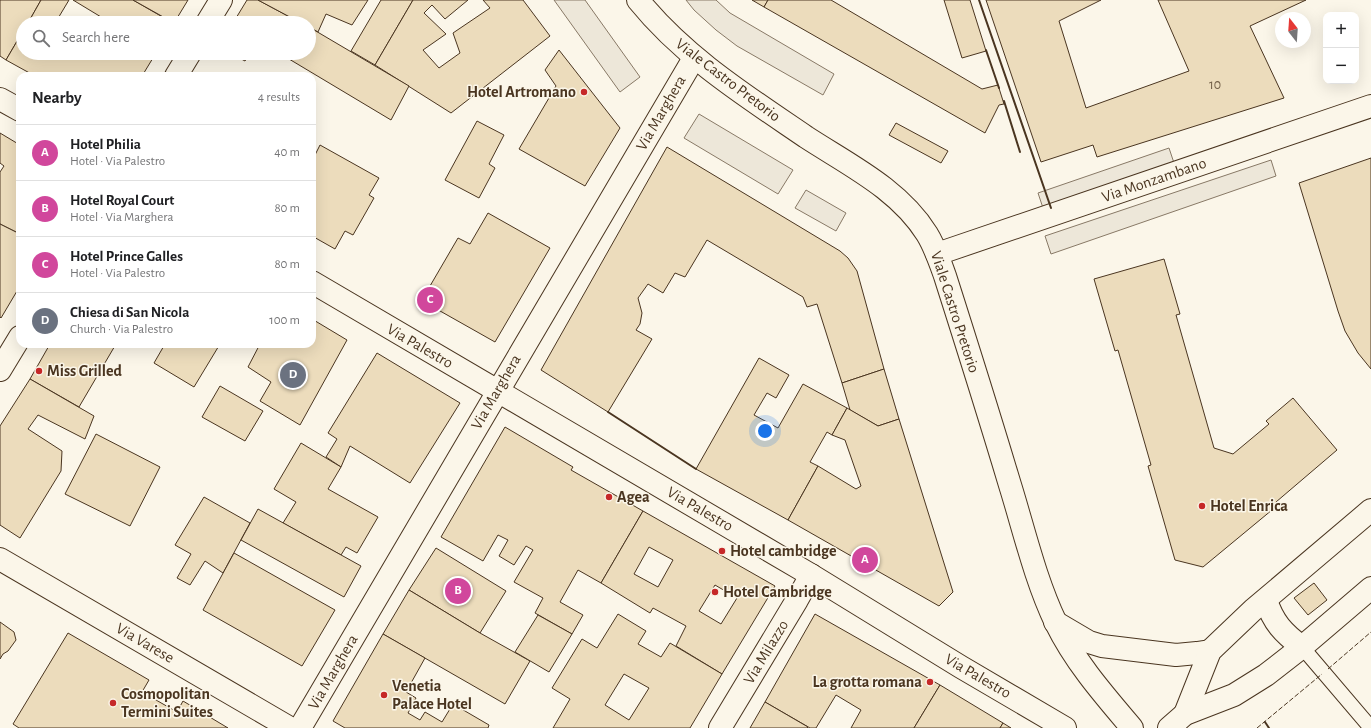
<!DOCTYPE html>
<meta charset="utf-8">
<style>
:root{--surface:#fff;--page:#f6f6f6;--text:#202124;--muted:#757577;--line:#e0e0e0;--accent:#7c3aed}
body{margin:0;font-family:"Alegreya Sans",sans-serif;background:var(--page);color:var(--text)}
.controls{position:absolute;right:12px;top:12px;display:grid;overflow:hidden;border-radius:8px;box-shadow:0 4px 16px #0002}
.controls button{width:36px;height:36px;display:grid;place-items:center;padding:0;border:0;border-bottom:1px solid var(--line);background:var(--surface);color:var(--text);font:20px sans-serif}
.compass{position:absolute;left:1275px;top:12px;width:36px;height:36px;border-radius:50%;background:var(--surface);box-shadow:0 4px 16px #0002;rotate:343deg}
.you{position:absolute;left:765px;top:431px;width:14px;height:14px;margin:-10px;border:3px solid #fff;border-radius:50%;background:#1a73e8;box-shadow:0 0 0 6px #1a73e833}
.badge{display:grid;place-items:center;width:26px;height:26px;border-radius:50%;background:var(--accent);color:#fff;font-size:13px;font-weight:700}
.pin{position:absolute;translate:-50% -50%;border:2px solid #fff;box-shadow:0 1px 4px #0006}
.list{margin:0;padding:0;list-style:none}
h2{display:flex;justify-content:space-between;align-items:center;height:52px;margin:0;padding:0 16px;font-size:17px}
h2 small{font-size:13px;font-weight:400;color:var(--muted)}
.list li{display:grid;grid-template-columns:26px 1fr auto;gap:12px;align-items:center;box-sizing:border-box;height:56px;padding:0 16px;border-top:1px solid var(--line)}
.list b{display:block;font-size:15px;white-space:nowrap}
.list p{margin:0;font-size:13px;white-space:nowrap;color:var(--muted)}
.list em{font-size:13px;font-style:normal;color:var(--muted)}
.icon{flex:none;width:22px;height:22px;fill:none;stroke:currentColor;stroke-width:2;stroke-linecap:round;stroke-linejoin:round}
.map{position:relative;flex:none;width:1371px;height:728px;overflow:hidden}
.search{position:absolute;background:var(--surface);box-shadow:0 4px 16px #0002;left:16px;top:16px;width:300px;height:44px;display:flex;align-items:center;gap:10px;box-sizing:border-box;padding:0 14px;border-radius:22px;color:var(--muted);font-size:15px}
.panel{position:absolute;background:var(--surface);box-shadow:0 4px 16px #0002;left:16px;top:72px;width:300px;height:276px;border-radius:12px}
.map>svg:first-child{display:block}
</style>
<div class="map">
<svg width="1371" height="728" viewBox="0 0 1371 728">
<rect width="100%" height="100%" fill="#fbf6e9"/>
<g fill="#ede7d9" stroke="#887966">
<polygon points="554,0 585,0 640,77 620,92"/>
<polygon points="686,0 716,0 730,13 834,74 823,95 737,46 716,30 694,10"/>
<polygon points="699,114 793,170 778,194 684,138"/>
<polygon points="1169,148 1175,166 1044,211 1038,193"/>
<polygon points="1271,160 1276,176 1051,254 1045,236"/>
<polygon points="806,190 846,213 836,231 795,208"/>
</g>
<g fill="#ecdcbc" stroke="#4a3520" fill-rule="evenodd">
<polygon points="0,0 41,0 28,23 23,23 23,31 6,60 0,56"/>
<polygon points="41,0 69,0 57,20 61,23 28,23"/>
<polygon points="73,0 133,0 173,23 104,23 106,20"/>
<polygon points="133,0 188,0 174,23"/>
<polygon points="247,0 258,0 301,23 233,23"/>
<polygon points="258,0 368,0 352,25 326,14 318,32 309,27 309,23 301,23"/>
<polygon points="381,0 413,0 375,65 351,51"/>
<polygon points="413,0 468,0 445,19 432,5 424,13 446,34 423,50 439,68 460,53 453,33 490,8 483,0 523,0 550,36 451,113 375,65"/>
<polygon points="752,0 768,0 764,7"/>
<polygon points="768,0 831,0 982,89 998,85 1004,104 999,105 985,133 764,7"/>
<polygon points="944,0 970,0 986,51 962,58"/>
<polygon points="986,0 1101,0 1059,21 1086,108 1189,71 1158,0 1306,0 1250,26 1284,98 1097,157 1093,145 1041,162"/>
<polygon points="309,27 409,86 391,120 279,53 309,53"/>
<polygon points="23,31 23,53 156,53 142,76 35,76 6,60"/>
<polygon points="559,50 620,128 585,186 519,149 556,86 545,70"/>
<polygon points="230,53 250,53 245,61"/>
<polygon points="477,121 504,135 489,164 495,168 479,198 445,180"/>
<polygon points="896,123 948,151 941,163 889,135"/>
<polygon points="0,133 20,145 20,234 0,224 0,172 4,166 0,163"/>
<polygon points="320,145 379,178 369,195 374,198 353,235 345,231 335,249 312,236 312,154 315,155"/>
<polygon points="667,147 840,251 848,258 857,271 884,369 842,383 817,304 807,307 803,297 707,240 685,277 675,273 663,293 648,284 638,298 642,313 640,324 636,330 652,339 608,412 541,370"/>
<polygon points="1371,158 1371,369 1358,353 1345,331 1338,311 1299,183"/>
<polygon points="488,213 550,248 495,342 433,307 441,293 430,286 458,238 470,244"/>
<polygon points="0,224 20,234 20,286 1,318 0,317"/>
<polygon points="1164,259 1180,314 1176,315 1214,448 1233,454 1269,424 1266,421 1293,398 1337,450 1276,502 1278,505 1203,567 1175,560 1148,466 1151,465 1118,350 1115,351 1094,279"/>
<polygon points="430,286 441,293 433,307 422,300"/>
<polygon points="312,319 347,340 300,425 260,401 271,382 248,367 260,344 312,344"/>
<polygon points="50,344 116,344 79,407 30,379"/>
<polygon points="165,344 220,344 194,387 154,363"/>
<polygon points="377,353 460,403 410,483 350,446 341,467 326,457 337,439 328,433"/>
<polygon points="759,358 789,375 776,398 767,393 754,415 778,428 803,384 847,408 832,435 827,432 810,462 818,466 788,520 696,469"/>
<polygon points="884,369 899,419 878,426 850,410 842,383"/>
<polygon points="30,379 94,416 85,439 38,415 28,429 62,451 61,471 20,538 0,525 0,426"/>
<polygon points="220,386 263,411 245,441 202,417"/>
<polygon points="847,408 878,426 899,419 953,592 939,606 788,520 818,466 856,489 861,486 845,440 832,435"/>
<polygon points="505,427 573,467 571,470 643,511 601,583 578,570 560,602 583,615 572,634 535,613 543,598 514,582 533,550 526,546 514,565 499,556 508,540 498,535 483,561 441,537"/>
<polygon points="96,434 160,467 130,526 65,494"/>
<polygon points="301,443 341,467 328,489 378,517 357,553 346,547 341,555 283,523 296,502 274,489"/>
<polygon points="204,497 250,523 223,573 205,561 190,585 177,578 191,554 175,545"/>
<polygon points="258,509 361,566 344,597 241,540"/>
<path d="M643,511l132,75 -53,88 -46,-28 10,-20 -33,-18 -3,5 -49,-30zM649,547l24,13 -15,27 -24,-13zM715,585l22,13 -16,26 -22,-13z"/>
<polygon points="436,548 506,591 480,633 409,590"/>
<polygon points="234,553 335,610 302,666 203,610"/>
<polygon points="1314,583 1327,600 1308,615 1294,598"/>
<polygon points="409,590 480,633 530,661 505,704 383,634"/>
<path d="M618,614l28,17 -8,13 23,13 9,-14 52,31 -32,54h-137l17,-29 -18,-11 30,-49 15,9zM624,674l25,14 -20,32 -24,-15z"/>
<polygon points="815,614 940,685 914,728 851,728 861,710 836,695 816,728 810,728 765,702"/>
<polygon points="538,615 572,634 549,672 515,652"/>
<polygon points="0,622 14,632 16,640 8,651 3,654 0,659"/>
<polygon points="68,633 149,680 142,692 177,712 183,701 228,728 19,728 13,724"/>
<polygon points="383,634 425,658 406,692 416,698 408,713 420,720 425,712 442,722 453,704 489,725 488,728 345,728 333,721"/>
<polygon points="940,685 1003,723 1000,728 914,728"/>
<polygon points="765,702 808,727 807,728 750,728"/>
<polygon points="1003,723 1011,728 1000,728"/>
</g>
<g fill="none" stroke-linecap="round" stroke-linejoin="round">
<g stroke="#4a3520" stroke-width="16">
<polyline id="service" points="1302,647 1371,728"/>
</g>
<g stroke="#4a3520" stroke-width="24">
<g id="minor">
<polyline points="207,23 221,0"/>
<polyline points="176,76 190,53"/>
<polyline points="0,99 20,110"/>
<polyline points="937,254 1371,106"/>
<polyline points="312,282 811,575 961,667 1065,728"/>
<polyline points="0,370 20,337"/>
<polyline points="0,559 290,728"/>
<path d="M1266,600c7,22 17,33 36,47"/>
<polyline points="300,728 694,58"/>
<polyline points="720,728 797,600 811,575"/>
</g>
</g>
<g stroke="#4a3520" stroke-width="24">
<g id="tertiary">
<polyline points="1055,622 1089,642 1102,646 1176,655 1197,653 1210,651"/>
<polyline points="1185,714 1210,651 1253,610 1371,510"/>
<polyline points="1169,728 1185,714 1234,695 1266,675 1302,647 1371,588"/>
</g>
</g>
<g stroke="#4a3520" stroke-width="24">
<path id="secondary" d="M638,0c46,57 108,96 168,137 43,28 93,52 121,97 8,13 13,28 18,42 22,69 44,139 65,209 14,45 25,94 46,138 19,39 48,72 76,105"/>
</g>
<use href="#service" stroke="#fbf6e9" stroke-width="14"/>
<use href="#minor" stroke="#fbf6e9" stroke-width="22"/>
<use href="#tertiary" stroke="#fbf6e9" stroke-width="22"/>
<use href="#secondary" stroke="#fbf6e9" stroke-width="22"/>
<g stroke="#4a3520" stroke-width="1" stroke-dasharray="5 2" stroke-linecap="butt">
<polyline points="1328,669 1371,632"/>
<polyline points="1257,728 1322,674"/>
</g>
<g stroke="#4a3520" stroke-width="2">
<polyline points="979,0 1051,208"/>
<polyline points="986,50 999,88"/>
<polyline points="1004,101 1020,152"/>
<polyline points="608,412 696,469"/>
<polyline points="1265,722 1269,728"/>
</g>
</g>
<g fill="#c62828" stroke="#fbf6e9" stroke-width="1.5">
<circle cx="584" cy="92" r="4"/>
<circle cx="39" cy="371" r="4"/>
<circle cx="609" cy="497" r="4"/>
<circle cx="1202" cy="506" r="4"/>
<circle cx="722" cy="551" r="4"/>
<circle cx="715" cy="592" r="4"/>
<circle cx="930" cy="682" r="4"/>
<circle cx="384" cy="695" r="4"/>
<circle cx="113" cy="703" r="4"/>
</g>
<g text-anchor="middle" dominant-baseline="central" stroke-width="3" stroke-linejoin="round" paint-order="stroke">
<g font-size="14" fill="#725f47">
<text x="1215" y="85">10</text>
</g>
<g font-size="16" fill="#4a3520" stroke="#fbf6e9">
<text transform="translate(728 80) rotate(37)">Viale Castro Pretorio</text>
<text transform="translate(661 113) rotate(-60)">Via Marghera</text>
<text transform="translate(1154 180) rotate(-19)">Via Monzambano</text>
<text transform="translate(955 312) rotate(72)">Viale Castro Pretorio</text>
<text transform="translate(420 346) rotate(30)">Via Palestro</text>
<text transform="translate(496 392) rotate(-60)">Via Marghera</text>
<text transform="translate(700 509) rotate(30)">Via Palestro</text>
<text transform="translate(145 643) rotate(30)">Via Varese</text>
<text transform="translate(766 652) rotate(-59)">Via Milazzo</text>
<text transform="translate(333 672) rotate(-60)">Via Marghera</text>
<text transform="translate(978 676) rotate(30)">Via Palestro</text>
</g>
<g font-size="16" font-weight="bold" fill="#4a3520" stroke="#fbf6e9" text-anchor="start">
<text x="576" y="92" text-anchor="end">Hotel Artromano</text>
<text x="47" y="371">Miss Grilled</text>
<text x="617" y="497">Agea</text>
<text x="1210" y="506">Hotel Enrica</text>
<text x="730" y="551">Hotel cambridge</text>
<text x="723" y="592">Hotel Cambridge</text>
<text x="922" y="682" text-anchor="end">La grotta romana</text>
<text x="392" y="686">Venetia<tspan x="392" dy="18">Palace Hotel</tspan></text>
<text x="121" y="694">Cosmopolitan<tspan x="121" dy="18">Termini Suites</tspan></text>
</g>
</g>
</svg>
<div class="controls">
<button>+</button>
<button>−</button>
</div>
<svg class="compass" viewBox="-18 -18 36 36"><path d="M0-13l5 13h-10z" fill="#e53935"/><path d="M0 13l5-13h-10z" fill="#757577"/></svg>
<div class="you"></div>
<div class="pin badge" style="left:865px;top:560px;background:#d1479c">A</div>
<div class="pin badge" style="left:458px;top:591px;background:#d1479c">B</div>
<div class="pin badge" style="left:430px;top:300px;background:#d1479c">C</div>
<div class="pin badge" style="left:293px;top:375px;background:#6b7280">D</div>
<div class="search"><svg class="icon" aria-label="search" viewBox="0 0 24 24"><circle cx="10" cy="10" r="6"/><path d="M15 15l6 6"/></svg>Search here</div>
<section class="panel">
<h2>Nearby<small>4 results</small></h2>
<ul class="list">
<li><span class="badge" style="background:#d1479c">A</span><div><b>Hotel Philia</b><p>Hotel · Via Palestro</p></div><em>40 m</em></li>
<li><span class="badge" style="background:#d1479c">B</span><div><b>Hotel Royal Court</b><p>Hotel · Via Marghera</p></div><em>80 m</em></li>
<li><span class="badge" style="background:#d1479c">C</span><div><b>Hotel Prince Galles</b><p>Hotel · Via Palestro</p></div><em>80 m</em></li>
<li><span class="badge" style="background:#6b7280">D</span><div><b>Chiesa di San Nicola</b><p>Church · Via Palestro</p></div><em>100 m</em></li>
</ul>
</section>
</div>
